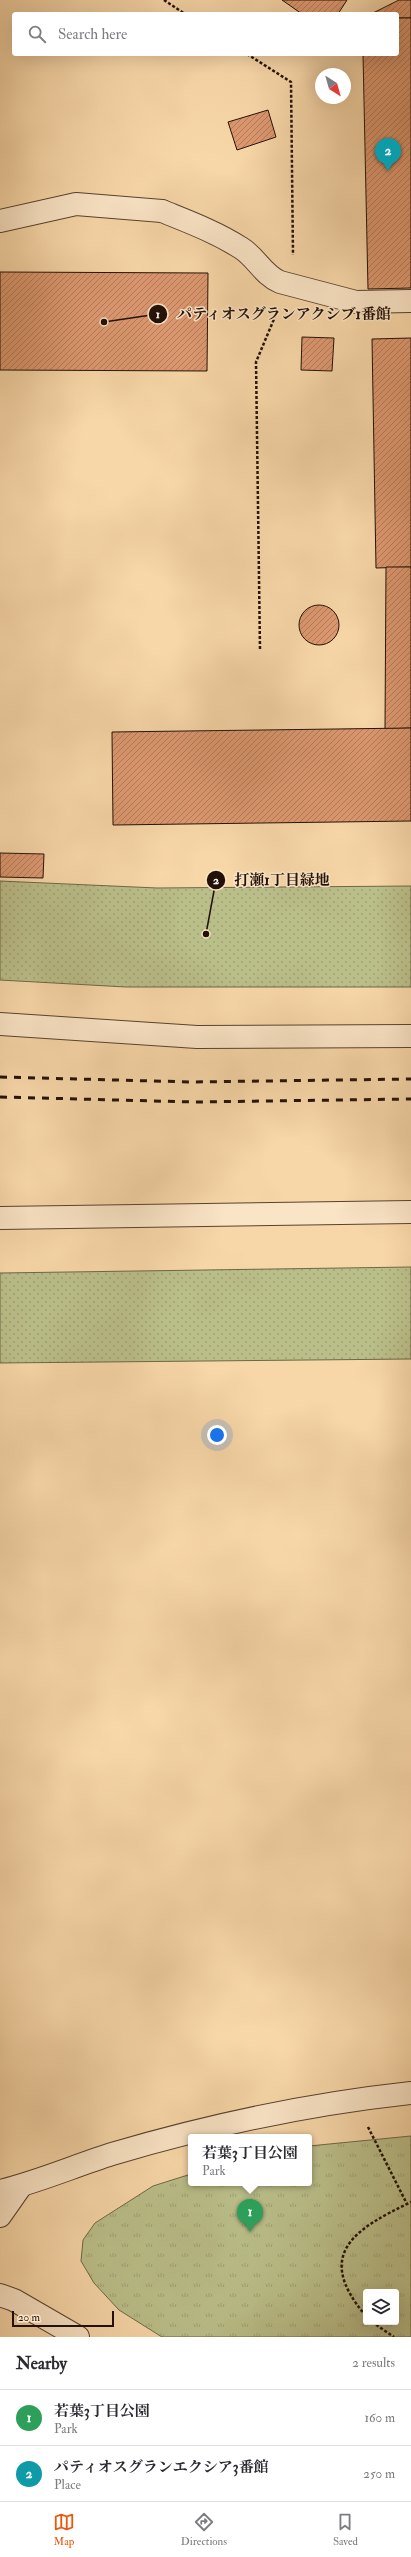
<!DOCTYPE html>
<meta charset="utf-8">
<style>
:root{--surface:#fff;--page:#f7f7f7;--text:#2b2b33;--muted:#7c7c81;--line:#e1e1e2;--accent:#ea580c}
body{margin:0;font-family:"IM FELL Double Pica","Noto Serif JP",serif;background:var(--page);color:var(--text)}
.controls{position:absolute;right:12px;bottom:12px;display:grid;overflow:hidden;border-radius:4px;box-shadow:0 4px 16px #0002}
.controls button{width:36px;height:36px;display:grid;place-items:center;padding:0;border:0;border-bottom:1px solid var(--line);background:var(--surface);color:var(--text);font:20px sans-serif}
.compass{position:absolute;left:315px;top:68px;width:36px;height:36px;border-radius:50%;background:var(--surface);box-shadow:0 4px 16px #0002;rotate:143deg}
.scale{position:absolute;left:12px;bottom:10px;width:102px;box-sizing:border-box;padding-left:4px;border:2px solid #231107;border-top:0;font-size:11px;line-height:14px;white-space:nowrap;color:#231107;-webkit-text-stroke:3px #fae4c6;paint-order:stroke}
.you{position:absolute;left:217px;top:1435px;width:14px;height:14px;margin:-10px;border:3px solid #fff;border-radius:50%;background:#1a73e8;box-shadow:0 0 0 6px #1a73e833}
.badge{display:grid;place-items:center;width:26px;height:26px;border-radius:50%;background:var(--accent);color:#fff;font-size:13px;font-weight:700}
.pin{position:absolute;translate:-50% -33px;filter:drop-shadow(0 1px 2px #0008)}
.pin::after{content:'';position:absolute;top:21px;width:14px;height:12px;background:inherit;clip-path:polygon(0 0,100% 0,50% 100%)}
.popup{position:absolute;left:188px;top:2134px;width:124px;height:52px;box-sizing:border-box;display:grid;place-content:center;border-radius:4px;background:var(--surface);filter:drop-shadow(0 1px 3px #0005);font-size:13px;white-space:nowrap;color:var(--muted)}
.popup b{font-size:15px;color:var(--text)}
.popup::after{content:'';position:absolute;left:50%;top:100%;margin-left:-8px;border:8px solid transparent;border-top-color:var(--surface)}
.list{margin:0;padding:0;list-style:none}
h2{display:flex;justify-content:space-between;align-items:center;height:52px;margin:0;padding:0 16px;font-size:17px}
h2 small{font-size:13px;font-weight:400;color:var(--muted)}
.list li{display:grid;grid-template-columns:26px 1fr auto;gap:12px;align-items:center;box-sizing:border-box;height:56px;padding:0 16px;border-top:1px solid var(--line)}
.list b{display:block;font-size:15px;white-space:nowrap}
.list p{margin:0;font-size:13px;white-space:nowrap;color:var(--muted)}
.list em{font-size:13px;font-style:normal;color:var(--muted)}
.icon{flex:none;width:22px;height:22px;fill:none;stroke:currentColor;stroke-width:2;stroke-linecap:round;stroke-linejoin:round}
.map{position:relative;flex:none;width:411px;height:2337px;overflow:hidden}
.search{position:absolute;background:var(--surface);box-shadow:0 4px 16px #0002;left:12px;right:12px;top:12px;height:44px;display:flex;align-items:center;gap:10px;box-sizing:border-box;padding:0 14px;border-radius:4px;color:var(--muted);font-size:15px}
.sheet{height:164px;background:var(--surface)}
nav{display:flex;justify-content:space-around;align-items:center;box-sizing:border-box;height:56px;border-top:1px solid var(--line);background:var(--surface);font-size:11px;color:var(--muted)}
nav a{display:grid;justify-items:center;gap:2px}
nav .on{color:var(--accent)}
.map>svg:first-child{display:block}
</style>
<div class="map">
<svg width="411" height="2337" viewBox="0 0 411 2337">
<defs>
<pattern id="grass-dots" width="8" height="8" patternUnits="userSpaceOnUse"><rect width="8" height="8" fill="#babe89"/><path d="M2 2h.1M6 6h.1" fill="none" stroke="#a0a275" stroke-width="1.8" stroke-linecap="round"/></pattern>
<pattern id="park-tufts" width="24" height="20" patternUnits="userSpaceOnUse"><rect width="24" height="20" fill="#babe89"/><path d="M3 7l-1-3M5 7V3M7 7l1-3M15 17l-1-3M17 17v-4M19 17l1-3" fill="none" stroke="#a0a275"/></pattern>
<pattern id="building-hatch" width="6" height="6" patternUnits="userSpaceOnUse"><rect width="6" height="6" fill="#dd9870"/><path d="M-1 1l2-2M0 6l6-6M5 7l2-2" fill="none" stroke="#b37b5a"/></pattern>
</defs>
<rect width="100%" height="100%" fill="#f7d6a8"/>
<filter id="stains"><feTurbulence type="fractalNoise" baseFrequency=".005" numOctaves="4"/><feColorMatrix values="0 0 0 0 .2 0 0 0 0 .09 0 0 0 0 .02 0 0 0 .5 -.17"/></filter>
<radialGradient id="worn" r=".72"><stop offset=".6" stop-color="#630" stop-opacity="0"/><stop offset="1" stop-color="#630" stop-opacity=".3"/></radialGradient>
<g fill="url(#grass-dots)" stroke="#6e6848">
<polygon points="0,881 157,888 411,886 411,987 126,987 0,980"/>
<polygon points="411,1267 411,1359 0,1363 0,1273"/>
</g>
<path fill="url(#park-tufts)" stroke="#6e6848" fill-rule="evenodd" d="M411,2136v201h-249l-43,-27 -25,-27 -13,-22 2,-21 12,-17 58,-37 38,-12v9h118v-37zM366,2292h30v30h-30z"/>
<g fill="url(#building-hatch)" stroke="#231107">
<polygon points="282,0 347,0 338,14 302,14"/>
<polygon points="399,0 411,0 411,18 397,18 397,14 371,14"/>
<polygon points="397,18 411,18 411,288 368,289 363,54 397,54"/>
<polygon points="268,110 276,137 237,150 228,122"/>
<polygon points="0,272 208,273 207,371 0,370"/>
<polygon points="302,337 334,338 332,371 301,370"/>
<polygon points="411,338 411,567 376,568 372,339"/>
<polygon points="386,567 411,567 411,728 385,729"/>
<circle cx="319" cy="625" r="20"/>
<polygon points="411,728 411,821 113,825 112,732"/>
<polygon points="0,853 44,854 43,878 0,877"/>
</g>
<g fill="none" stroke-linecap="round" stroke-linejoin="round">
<g stroke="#58422f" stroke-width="24">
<path id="pedestrian" d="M162,211c27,11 54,21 79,37 15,9 22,27 39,34l76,20 55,-1"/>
</g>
<g stroke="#58422f" stroke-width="24">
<polyline id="minor" points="0,221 76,204 162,211"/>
</g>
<g stroke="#58422f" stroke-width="24">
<g id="tertiary">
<polyline points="0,1024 197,1037 411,1036"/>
<polyline points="0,1218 411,1212"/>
<path d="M0,2191c38,-9 74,-25 112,-37 98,-29 197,-50 299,-61"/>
<polyline points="0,2216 21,2186"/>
<polyline points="0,2295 14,2300 78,2337"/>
</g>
</g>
<g stroke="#231107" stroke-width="2.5" stroke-dasharray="3 2" stroke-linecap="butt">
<polyline points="164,0 185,14"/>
<polyline points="247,54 291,82 293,255"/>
<polyline points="260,649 256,362 277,312"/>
<polyline points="368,2127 407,2204"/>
<path d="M366,2316c-53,-62 -11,-87 45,-114"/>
<polyline points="372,2322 394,2337"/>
</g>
<use href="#pedestrian" stroke="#fae4c6" stroke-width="22"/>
<use href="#minor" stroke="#fae4c6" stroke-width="22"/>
<use href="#tertiary" stroke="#fae4c6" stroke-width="22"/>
<g stroke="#231107" stroke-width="3" stroke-dasharray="7 7" stroke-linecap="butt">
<polyline points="0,1077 192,1082 411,1079"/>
<polyline points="0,1097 194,1102 411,1099"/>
</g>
</g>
<path fill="none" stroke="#231107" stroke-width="1.5" d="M104 322L158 314M206 934L216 880"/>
<g fill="#231107" stroke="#fae4c6" stroke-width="1.5">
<circle cx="104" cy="322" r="4"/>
<circle cx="206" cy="934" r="4"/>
<circle cx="158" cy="314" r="10"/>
<circle cx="216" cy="880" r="10"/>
</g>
<g font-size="12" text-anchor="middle" font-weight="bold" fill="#fff">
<text x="158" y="318">1</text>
<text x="216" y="884">2</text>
</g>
<g font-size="15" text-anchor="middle" font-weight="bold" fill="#231107" stroke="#fae4c6" stroke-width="3" stroke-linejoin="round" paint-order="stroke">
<text x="284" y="319">パティオスグランアクシブ1番館</text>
<text x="282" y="885">打瀬1丁目緑地</text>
</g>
<rect width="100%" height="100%" filter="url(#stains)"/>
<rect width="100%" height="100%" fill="url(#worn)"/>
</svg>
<div class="controls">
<button><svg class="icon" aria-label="layers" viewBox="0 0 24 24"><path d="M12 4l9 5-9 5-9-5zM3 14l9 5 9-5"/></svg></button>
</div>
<svg class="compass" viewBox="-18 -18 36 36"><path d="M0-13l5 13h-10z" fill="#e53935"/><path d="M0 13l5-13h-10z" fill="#7c7c81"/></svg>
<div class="scale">20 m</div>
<div class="you"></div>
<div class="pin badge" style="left:250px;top:2232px;background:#2e9e5b">1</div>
<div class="popup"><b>若葉3丁目公園</b>Park</div>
<div class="pin badge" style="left:388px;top:171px;background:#0f9aa8">2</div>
<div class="search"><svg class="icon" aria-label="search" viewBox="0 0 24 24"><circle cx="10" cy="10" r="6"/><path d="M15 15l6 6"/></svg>Search here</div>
</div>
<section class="sheet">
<h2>Nearby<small>2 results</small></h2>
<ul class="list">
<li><span class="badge" style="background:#2e9e5b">1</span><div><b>若葉3丁目公園</b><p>Park</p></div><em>160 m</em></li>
<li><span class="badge" style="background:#0f9aa8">2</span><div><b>パティオスグランエクシア3番館</b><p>Place</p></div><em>250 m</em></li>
</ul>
</section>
<nav>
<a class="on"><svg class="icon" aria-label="map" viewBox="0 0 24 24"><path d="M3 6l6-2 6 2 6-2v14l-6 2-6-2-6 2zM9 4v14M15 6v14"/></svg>Map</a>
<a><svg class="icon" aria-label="directions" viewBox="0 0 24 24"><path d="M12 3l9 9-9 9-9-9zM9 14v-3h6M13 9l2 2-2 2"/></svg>Directions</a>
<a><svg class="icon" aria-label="saved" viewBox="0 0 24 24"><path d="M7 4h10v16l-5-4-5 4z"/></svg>Saved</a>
</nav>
